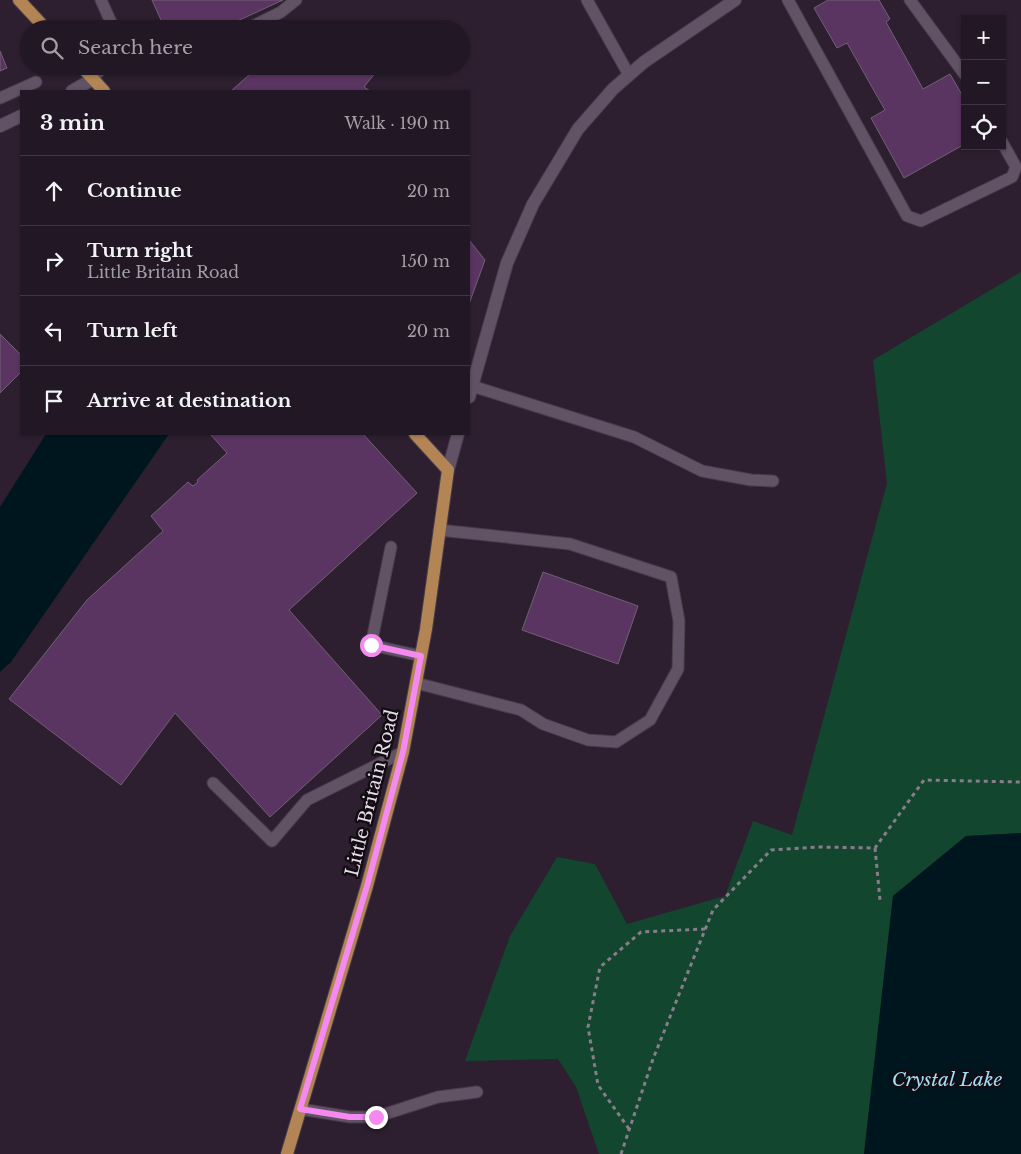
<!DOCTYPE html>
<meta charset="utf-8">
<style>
:root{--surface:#221724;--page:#2e2431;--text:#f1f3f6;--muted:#a29fa6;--line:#3f3641}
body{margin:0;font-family:"Libre Baskerville",serif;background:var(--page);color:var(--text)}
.controls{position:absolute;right:15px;top:15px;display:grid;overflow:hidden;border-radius:0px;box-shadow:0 1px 4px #0004}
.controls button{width:45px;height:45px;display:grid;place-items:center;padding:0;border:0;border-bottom:1px solid var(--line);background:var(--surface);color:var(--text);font:25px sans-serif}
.stop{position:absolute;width:15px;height:15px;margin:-11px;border:4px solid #f489f0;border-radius:50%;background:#fff}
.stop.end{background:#f489f0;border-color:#fff;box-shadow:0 1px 5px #0008}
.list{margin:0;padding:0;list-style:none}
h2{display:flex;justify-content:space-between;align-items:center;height:65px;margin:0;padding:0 20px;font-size:21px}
h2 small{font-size:16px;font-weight:400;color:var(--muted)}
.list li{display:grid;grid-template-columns:32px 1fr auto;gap:15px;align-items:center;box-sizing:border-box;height:70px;padding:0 20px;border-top:1px solid var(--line)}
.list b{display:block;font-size:19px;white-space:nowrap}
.list p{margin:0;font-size:16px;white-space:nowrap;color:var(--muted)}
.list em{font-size:16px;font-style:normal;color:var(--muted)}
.icon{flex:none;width:28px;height:28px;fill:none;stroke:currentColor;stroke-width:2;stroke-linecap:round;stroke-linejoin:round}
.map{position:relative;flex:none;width:1021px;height:1154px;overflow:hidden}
.search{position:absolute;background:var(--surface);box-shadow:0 1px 4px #0004;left:20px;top:20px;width:450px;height:55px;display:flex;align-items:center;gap:12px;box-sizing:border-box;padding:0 18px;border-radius:28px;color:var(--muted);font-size:19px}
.panel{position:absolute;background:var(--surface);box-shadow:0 1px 4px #0004;left:20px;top:90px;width:450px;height:345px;border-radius:0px}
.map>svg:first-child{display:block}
</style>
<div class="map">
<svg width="1021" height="1154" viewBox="0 0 1021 1154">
<rect width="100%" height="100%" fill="#2d1f30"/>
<polygon fill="#12462f" points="1021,272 1021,833 966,836 893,896 864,1154 599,1154 576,1087 558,1059 465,1061 510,936 557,857 595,864 627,924 725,896 753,821 792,835 887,483 873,360"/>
<g fill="#00161e">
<polygon points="46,434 169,434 11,662 0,672 0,507"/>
<polygon points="1021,833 1021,1154 864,1154 893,896 966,836"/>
</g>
<g fill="#5a3562" stroke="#706174">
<polygon points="152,0 283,0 220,29 165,29"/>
<polygon points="828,0 879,0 890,19 886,22 923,89 950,74 965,100 965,144 904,178 871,118 885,110 847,43 837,48 814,8"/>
<polygon points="0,51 7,68 0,71"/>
<polygon points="259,66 313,66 320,74 335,72 339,66 377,66 379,68 364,87 370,91 231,91"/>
<polygon points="469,240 485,260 469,304"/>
<polygon points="0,334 21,355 21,372 0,393"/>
<polygon points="210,434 363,434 417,493 289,610 382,715 270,817 175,713 121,785 9,699 87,600 163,531 151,516 188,482 193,486 198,482 197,480 227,453"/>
<polygon points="543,572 638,606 618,664 522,630"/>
</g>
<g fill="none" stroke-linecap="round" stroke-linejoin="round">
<g stroke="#473c49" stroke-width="13">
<g id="service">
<polyline points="101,0 114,29"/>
<polyline points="587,0 629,75"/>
<polyline points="788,0 907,216 921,221 1012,177 1016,167 1002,142"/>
<polyline points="910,0 965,75"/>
<polyline points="247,29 281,12 296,0"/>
<polyline points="93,79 103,66"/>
<polyline points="0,98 36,82"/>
<polyline points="472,386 634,437 702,471 751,480 773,481"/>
<polyline points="391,547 371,645 421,656"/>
<polyline points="416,683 521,710 543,724 588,740 616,742 650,720 678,669 679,621 671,577 570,544 439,530"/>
<polyline points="213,783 272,841 307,800 403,752"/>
<polyline points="300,1109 350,1117 376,1117 438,1097 477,1092"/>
</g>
</g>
<g stroke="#473c49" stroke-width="14">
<g id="minor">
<polyline points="72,91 93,79"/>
<polyline points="0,126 21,116"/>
</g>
</g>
<g stroke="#473c49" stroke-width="14">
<g id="tertiary">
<polyline points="469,397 507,263 533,204 578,129 613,89 644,62 735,0"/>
<polyline points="448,470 458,434"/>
</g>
</g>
<g stroke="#473c49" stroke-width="14">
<g id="primary">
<polyline points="19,0 46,29"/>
<polyline points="81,66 104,91"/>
<polyline points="287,1154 367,886 403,752 426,629 448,470 415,434"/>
</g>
</g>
<g stroke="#897d8b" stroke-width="3" stroke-dasharray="4 4" stroke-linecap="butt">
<polyline points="875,848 880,900"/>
<polyline points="629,1129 598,1085 588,1027 600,967 641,932 705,929"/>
<polyline points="621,1154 653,1059 713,910 771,850 818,847 875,848 924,780 1021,782"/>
</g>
<use href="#service" stroke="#615265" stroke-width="11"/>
<use href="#minor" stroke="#615265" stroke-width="12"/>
<use href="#tertiary" stroke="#615265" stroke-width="12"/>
<use href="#primary" stroke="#b38554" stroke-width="12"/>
</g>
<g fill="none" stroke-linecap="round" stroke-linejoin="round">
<polyline stroke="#f489f0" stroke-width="6" points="371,645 421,656 403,752 367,886 300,1109 350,1117 376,1117"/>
</g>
<g text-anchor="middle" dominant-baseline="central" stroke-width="5" stroke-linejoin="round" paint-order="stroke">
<g font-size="18" fill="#e6dde8" stroke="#120c13">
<text transform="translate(372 793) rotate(-76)">Little Britain Road</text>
</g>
<g font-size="19" font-style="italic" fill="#a2def6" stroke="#120c13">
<text x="947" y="1079">Crystal Lake</text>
</g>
</g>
</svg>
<div class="controls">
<button>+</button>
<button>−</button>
<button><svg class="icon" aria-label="locate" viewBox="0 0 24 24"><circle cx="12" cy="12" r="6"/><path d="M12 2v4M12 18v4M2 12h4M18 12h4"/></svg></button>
</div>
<div class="stop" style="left:371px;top:645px"></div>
<div class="stop end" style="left:376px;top:1117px"></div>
<div class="search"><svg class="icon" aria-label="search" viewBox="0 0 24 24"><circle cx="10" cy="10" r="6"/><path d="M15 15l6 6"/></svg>Search here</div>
<section class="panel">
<h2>3 min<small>Walk · 190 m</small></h2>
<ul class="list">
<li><svg class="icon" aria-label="ahead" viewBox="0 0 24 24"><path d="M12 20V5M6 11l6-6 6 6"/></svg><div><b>Continue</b></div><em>20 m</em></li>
<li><svg class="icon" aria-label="right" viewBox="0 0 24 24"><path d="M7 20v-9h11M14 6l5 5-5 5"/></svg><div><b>Turn right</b><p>Little Britain Road</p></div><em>150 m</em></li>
<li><svg class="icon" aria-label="left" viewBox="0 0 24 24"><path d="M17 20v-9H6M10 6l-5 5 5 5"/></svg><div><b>Turn left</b></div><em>20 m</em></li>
<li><svg class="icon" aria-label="arrive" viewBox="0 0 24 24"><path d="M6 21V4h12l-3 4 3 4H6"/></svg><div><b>Arrive at destination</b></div></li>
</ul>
</section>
</div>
